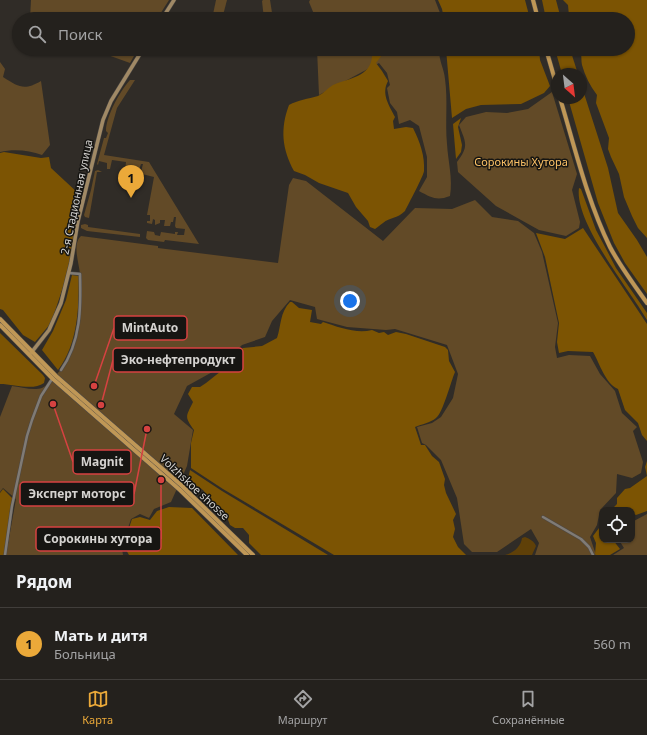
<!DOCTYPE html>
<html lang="ru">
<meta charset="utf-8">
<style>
:root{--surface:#24211d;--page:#302e2a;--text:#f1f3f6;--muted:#a3a3a4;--line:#413e3b;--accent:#eba939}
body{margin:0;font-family:"Noto Sans",sans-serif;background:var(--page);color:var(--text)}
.controls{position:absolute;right:12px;bottom:12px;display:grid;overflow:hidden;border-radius:8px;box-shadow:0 1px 3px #0004}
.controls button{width:36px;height:36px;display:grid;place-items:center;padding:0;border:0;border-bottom:1px solid var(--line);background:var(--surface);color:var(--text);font:20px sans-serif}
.compass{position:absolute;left:551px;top:68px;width:36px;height:36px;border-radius:50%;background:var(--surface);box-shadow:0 1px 3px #0004;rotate:152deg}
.you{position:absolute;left:350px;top:301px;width:14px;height:14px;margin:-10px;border:3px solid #fff;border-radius:50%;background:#1a73e8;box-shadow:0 0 0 6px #1a73e833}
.badge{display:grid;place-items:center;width:26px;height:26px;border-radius:50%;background:var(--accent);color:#111;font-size:13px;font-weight:700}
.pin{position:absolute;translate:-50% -33px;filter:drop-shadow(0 1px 2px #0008)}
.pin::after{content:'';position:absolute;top:21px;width:14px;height:12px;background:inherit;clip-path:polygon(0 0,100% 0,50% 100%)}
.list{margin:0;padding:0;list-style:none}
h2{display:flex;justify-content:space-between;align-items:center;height:52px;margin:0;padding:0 16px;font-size:17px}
h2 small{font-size:13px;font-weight:400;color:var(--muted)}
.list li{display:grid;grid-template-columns:26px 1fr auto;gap:12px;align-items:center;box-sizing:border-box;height:72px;padding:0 16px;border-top:1px solid var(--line)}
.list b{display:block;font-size:15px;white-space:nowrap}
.list p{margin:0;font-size:13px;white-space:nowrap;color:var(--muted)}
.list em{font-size:13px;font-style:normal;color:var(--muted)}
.icon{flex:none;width:22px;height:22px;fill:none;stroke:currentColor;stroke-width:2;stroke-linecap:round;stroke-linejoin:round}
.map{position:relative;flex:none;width:647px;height:555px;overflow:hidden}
.search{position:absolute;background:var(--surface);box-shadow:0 1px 3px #0004;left:12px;right:12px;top:12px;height:44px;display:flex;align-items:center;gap:10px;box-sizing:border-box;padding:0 14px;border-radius:22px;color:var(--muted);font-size:15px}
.sheet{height:124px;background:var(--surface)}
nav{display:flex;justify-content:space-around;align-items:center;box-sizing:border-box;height:56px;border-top:1px solid var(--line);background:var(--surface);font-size:11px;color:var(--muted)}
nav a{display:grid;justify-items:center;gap:2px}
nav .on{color:var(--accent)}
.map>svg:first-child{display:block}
</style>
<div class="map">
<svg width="647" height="555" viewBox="0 0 647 555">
<rect width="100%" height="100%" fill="#302c27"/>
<g fill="#624a27">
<polygon points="31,0 169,0 157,19 30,19"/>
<polygon points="216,0 227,0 222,19 212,19"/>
<polygon points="263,0 270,0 273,19 264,19 262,1"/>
<polygon points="310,0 435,0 440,13 440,19 316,19 309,2"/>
<polygon points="91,49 138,49 130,63"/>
<path d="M317,49h122c0,13 5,19 6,30 3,21 0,43 2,65 1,17 6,35 3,52 -13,5 -18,2 -31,-5l8,-14v-20l-8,-31 -9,-6 -11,4 -2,-12 -7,-9 -3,-15 3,-3 -3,-12 -8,-10 -60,32z"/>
<path d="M0,62l5,7 -2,8c16,10 21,14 38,4l9,64 -8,10c-13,-5 -29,-6 -42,-3z"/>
<path d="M130,80h5l-18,28 -13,47 45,7 50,82 -34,-4 -1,2 -16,-2 -2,-2 1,-7 7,1 1,3 5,1 1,-4 14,2v-2h3l-1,3h7l1,-6 -9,-1 -1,-2 1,-9h-2l-1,5h-2l-1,4h-6l1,-6h-5v3l-5,2v-5l-2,-1 -1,5 -5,-1v-2h3v-6h-3l7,-38 -12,-3 -1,-2 2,-8h-2l-3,9 -13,-2 1,-9 -14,-2 -2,9h-3v-6l-8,-2 -1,4 -1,-1 7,-26h2l2,-5 -2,-2c0,-15 14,-40 24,-51z"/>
<path d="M552,92l25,82 -5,16 8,32 -1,6 -13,8 -27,-6 -43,-24 -38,-34 -1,-10c12,-16 9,-19 2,-37l7,-8 20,-5 21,1 21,-4z"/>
<polygon points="98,170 102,172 97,172 89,218 85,217 84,215 91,190 95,171"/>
<path d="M293,178l13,3 77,60 32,-33 37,1 23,-9 17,17 26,4 16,12 8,19 16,71 -3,24 2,11 12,-3 21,1 10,18 15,17 7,22 15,14 -4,4 10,31 -2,11 -9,5 -15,-4 -1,19 -16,17 -3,15 -7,12 6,18h-61l4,-12 -8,-14 -34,23h-25l-8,-8 -7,-46 -16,-38 -15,-15 -4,-2 -5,-16 15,-4 9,-6 12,-19 5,-24 -11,-29 -52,-16 -9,1 -39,-3 -30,-8 -2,-12 -25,-7 -18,21 -7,16 -23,8 -26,25 -29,16 -13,28 19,16 -6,36 -16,36 -17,7 -5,9 -9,-4 -9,5 -3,9v7l-6,14 1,6h-117l10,-56 -13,-11 -3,4v-75l12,-31c9,1 21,5 30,2 5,-2 8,-7 11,-10 27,-25 30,-69 27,-104 -1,-11 -8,-30 1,-38l77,10v2l120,15 11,-78z"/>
<polygon points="85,224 88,225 88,227 140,234 140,237 87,231 81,228 81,225"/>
<polygon points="647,514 647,555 613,555 624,548 619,540 632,540 632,522"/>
</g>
<g fill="#7c5403">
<polygon points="438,0 525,0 530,19 444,19 442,9"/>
<polygon points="542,0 556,0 561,19 546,19"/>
<path d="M563,0h84v238l-9,-10 -6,-12 -8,-19 -5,-23 -8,-17 -3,-8 1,-11 -13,-35 1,-8c-7,-9 -12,-19 -15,-30 -1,-5 0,-10 -2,-16h48v-30h-55l-4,-3 -1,-11z"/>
<path d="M363,49h17l2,6 -6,8 6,8 6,10c-7,13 1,24 7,36l-2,4 1,8 12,-2 7,1c7,14 12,28 11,43 0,4 -16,34 -19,40 -8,8 -15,6 -22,12 -3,2 -5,4 -8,6l-5,-2 -2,-6 -12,-14 -8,-14 -29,-10 -14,-8 -11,-4c-12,-22 -14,-42 -5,-66 9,-5 19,-6 29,-9 6,-3 10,-8 15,-11 16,-7 38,-8 39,-29z"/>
<polygon points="446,49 539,49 540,60 550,86 544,93 521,104 481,105 466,109 452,118"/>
<polygon points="555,49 570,49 578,74 562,74"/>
<polygon points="581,84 608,168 618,213 637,240 647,257 647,294 625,263 614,243 598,203 568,98 581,98"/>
<polygon points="461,118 458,127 462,145 461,152 456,159 453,124"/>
<polygon points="4,152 41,158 49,157 51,168 79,194 73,221 76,233 71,263 51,323 35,342 23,335 3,310 0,309 0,153"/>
<path d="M579,188l2,1 15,41 8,15 12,23 31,45v7c-18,-31 -73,-98 -68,-132z"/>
<path d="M583,228l64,96v117l-5,-6 -4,-12 -13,-13 -7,-21c-13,-6 -18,-25 -25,-37l-25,-1 -9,2 -2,-11 2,-19 -14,-66 -9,-24 29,6z"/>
<path d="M72,275l7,1c0,31 -1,68 -21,94l-16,-20 11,-19 13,-31z"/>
<path d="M290,302h2l7,6 13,2 -2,12 11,2 2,-2c15,5 33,12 49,8l7,3 5,-1 4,3 8,-3 10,2 39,13 3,3 1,11 6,11c-4,9 -12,41 -19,46 -6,5 -14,6 -21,9l6,18h4l7,11 7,6 6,17 -1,6 2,8 10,21 -3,6 2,9 -2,8 5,10 8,8h-132l-111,-66 -32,-21v-25l3,-13c-10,-14 -8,-13 -1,-28l-5,-8 4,-7h8l6,-4 24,-19 7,-11 6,-5 19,-2 15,-8c4,-12 3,-26 13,-36z"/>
<path d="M0,333l43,42 2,3 -1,5c-11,8 -30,1 -44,1z"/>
<polygon points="647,461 647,511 636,515 632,513 632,510 611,510 617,504 617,498 625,489 630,488 647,476 645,467"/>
<polygon points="190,470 222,491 328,555 261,555 249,543 249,535 243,528 235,528 230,525 227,517 208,500 204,491 199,487 193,485 190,487 187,483"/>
<polygon points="3,489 13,499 4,555 0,555 0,493"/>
<polygon points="169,507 192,508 238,555 129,555 125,548 130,536 129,528 132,519 140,517 150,520 157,511"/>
<polygon points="602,524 602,540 613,540 620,549 610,555 596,555 595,554 596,543 593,536"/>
</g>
<path fill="#5f4008" d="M525,537c5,2 9,4 11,9l-4,9h-27c8,-2 16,-8 17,-17z"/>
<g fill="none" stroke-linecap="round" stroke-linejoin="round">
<g stroke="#4d4946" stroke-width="3.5">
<g id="minor">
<path d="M61,370c20,-28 20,-63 19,-96l-11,-1"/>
<polyline points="543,517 581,539 589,547 593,555"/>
<polyline points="5,555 12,506 27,436 32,420 41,396 52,379"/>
</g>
</g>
<g stroke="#4d4946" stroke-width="4.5">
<g id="secondary">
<polyline points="162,19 174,0"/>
<polyline points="31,353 49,330 61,303 71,263 78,221 103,120 111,101 143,49"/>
</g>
</g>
<g stroke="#4d4946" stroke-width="5">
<g id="primary">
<polyline points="533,0 538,19"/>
<polyline points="546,49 557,87"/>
<path d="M560,98c15,50 27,102 50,149 10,19 24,38 37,56"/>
<polyline points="0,319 56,376 181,485 253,555"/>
<polyline points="0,325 53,379 180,490 247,555"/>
</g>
</g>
<use href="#minor" stroke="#807b75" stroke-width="2.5"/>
<use href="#secondary" stroke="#a08965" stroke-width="3.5"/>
<use href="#primary" stroke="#bf9756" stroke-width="4"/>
</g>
<g text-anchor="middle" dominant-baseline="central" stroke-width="3" stroke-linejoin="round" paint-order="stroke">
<g font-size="11" fill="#fdc266" stroke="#161512">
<text x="521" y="161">Сорокины Хутора</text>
</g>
<g font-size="11" fill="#d5d3d0" stroke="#161512">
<text transform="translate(76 197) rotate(-78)">2-я Стадионная улица</text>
<text transform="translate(195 487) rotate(43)">Volzhskoe shosse</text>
</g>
</g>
<path fill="none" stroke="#d64241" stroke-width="1.5" d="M94 386L114 328M101 405L113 360M53 404L73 462M147 429L134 494M161 480L161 539"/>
<g fill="#d64241" stroke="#161512" stroke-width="1.5">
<circle cx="94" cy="386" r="4"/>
<circle cx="101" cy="405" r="4"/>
<circle cx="53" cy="404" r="4"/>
<circle cx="147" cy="429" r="4"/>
<circle cx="161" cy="480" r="4"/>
</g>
<g fill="#161512" stroke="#d64241" stroke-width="1.5">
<rect x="114" y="316" width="73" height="24" rx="4"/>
<rect x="113" y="348" width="130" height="24" rx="4"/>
<rect x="73" y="450" width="58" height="24" rx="4"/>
<rect x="20" y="482" width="114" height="24" rx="4"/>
<rect x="36" y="527" width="125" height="24" rx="4"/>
</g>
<g font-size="12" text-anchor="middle" font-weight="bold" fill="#d5d3d0">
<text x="150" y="332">MintAuto</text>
<text x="178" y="364">Эко-нефтепродукт</text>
<text x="102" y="466">Magnit</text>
<text x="77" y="498">Эксперт моторс</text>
<text x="98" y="543">Сорокины хутора</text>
</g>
</svg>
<div class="controls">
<button><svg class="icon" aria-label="locate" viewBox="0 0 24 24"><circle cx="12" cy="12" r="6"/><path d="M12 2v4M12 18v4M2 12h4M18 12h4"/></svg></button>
</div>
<svg class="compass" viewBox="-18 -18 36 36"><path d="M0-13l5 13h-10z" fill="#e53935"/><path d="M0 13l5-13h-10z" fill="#a3a3a4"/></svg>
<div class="you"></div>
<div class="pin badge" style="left:131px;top:198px">1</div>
<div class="search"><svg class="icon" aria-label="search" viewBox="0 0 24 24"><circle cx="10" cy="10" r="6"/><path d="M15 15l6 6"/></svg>Поиск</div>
</div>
<section class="sheet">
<h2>Рядом<small></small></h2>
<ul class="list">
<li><span class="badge">1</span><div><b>Мать и дитя</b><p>Больница</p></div><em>560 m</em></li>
</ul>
</section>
<nav>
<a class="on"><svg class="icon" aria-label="map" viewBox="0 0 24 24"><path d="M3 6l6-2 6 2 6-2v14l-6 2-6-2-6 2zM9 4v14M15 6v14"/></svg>Карта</a>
<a><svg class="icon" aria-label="directions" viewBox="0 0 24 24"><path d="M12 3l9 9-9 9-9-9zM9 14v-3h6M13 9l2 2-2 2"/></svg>Маршрут</a>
<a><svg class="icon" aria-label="saved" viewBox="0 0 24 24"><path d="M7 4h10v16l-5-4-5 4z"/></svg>Сохранённые</a>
</nav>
